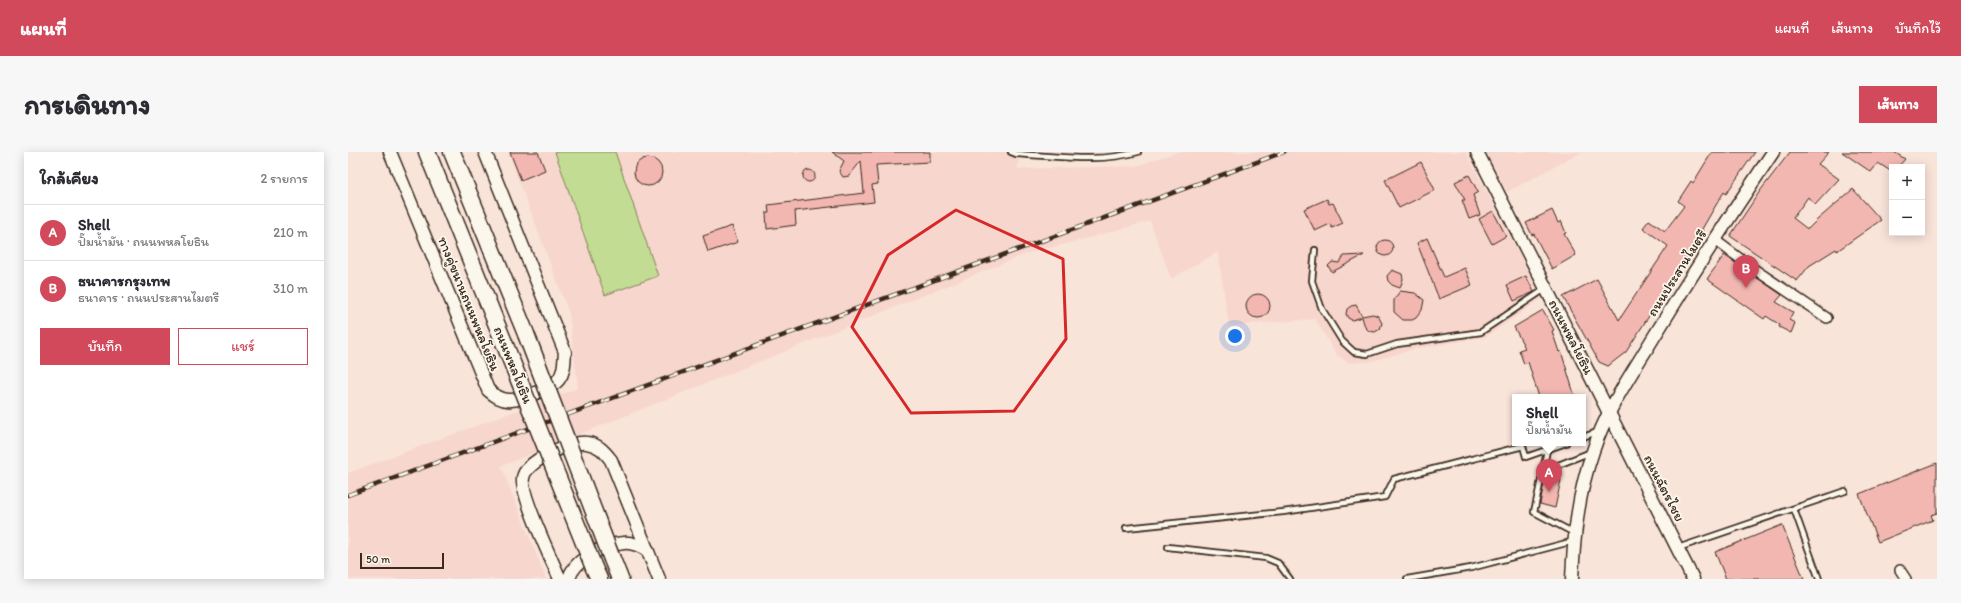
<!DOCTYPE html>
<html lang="th">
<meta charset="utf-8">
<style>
:root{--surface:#fff;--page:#f7f7f7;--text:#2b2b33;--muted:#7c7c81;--line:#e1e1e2;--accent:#d1495b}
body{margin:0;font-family:Itim,"Playpen Sans Thai",sans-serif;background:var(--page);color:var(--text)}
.controls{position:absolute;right:12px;top:12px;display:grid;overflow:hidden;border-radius:0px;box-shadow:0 2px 10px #0003}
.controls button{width:36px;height:36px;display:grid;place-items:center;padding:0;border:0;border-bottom:1px solid var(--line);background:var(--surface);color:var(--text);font:20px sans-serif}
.scale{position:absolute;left:12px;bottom:10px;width:84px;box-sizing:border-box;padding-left:4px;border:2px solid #3b2a1e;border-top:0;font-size:11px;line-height:14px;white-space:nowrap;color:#3b2a1e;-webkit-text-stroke:3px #fbf7ec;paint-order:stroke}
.you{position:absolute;left:887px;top:184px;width:14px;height:14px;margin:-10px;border:3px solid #fff;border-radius:50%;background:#1a73e8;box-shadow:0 0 0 6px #1a73e833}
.badge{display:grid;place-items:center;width:26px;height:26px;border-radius:50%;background:var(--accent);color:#fff;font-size:13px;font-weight:700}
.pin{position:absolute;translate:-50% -33px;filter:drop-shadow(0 1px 2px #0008)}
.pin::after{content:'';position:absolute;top:21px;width:14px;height:12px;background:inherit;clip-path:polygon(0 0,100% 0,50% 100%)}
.popup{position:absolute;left:1164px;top:242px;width:74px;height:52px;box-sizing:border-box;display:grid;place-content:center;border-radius:0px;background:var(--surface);filter:drop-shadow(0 1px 3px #0005);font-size:13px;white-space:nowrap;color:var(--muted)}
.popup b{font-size:15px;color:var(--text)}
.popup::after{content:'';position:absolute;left:50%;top:100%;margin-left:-8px;border:8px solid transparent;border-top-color:var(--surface)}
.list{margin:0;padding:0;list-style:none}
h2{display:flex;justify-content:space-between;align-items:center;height:52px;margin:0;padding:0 16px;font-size:17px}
h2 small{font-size:13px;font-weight:400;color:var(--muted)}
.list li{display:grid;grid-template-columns:26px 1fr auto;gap:12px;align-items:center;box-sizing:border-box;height:56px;padding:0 16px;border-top:1px solid var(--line)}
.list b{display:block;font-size:15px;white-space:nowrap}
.list p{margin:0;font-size:13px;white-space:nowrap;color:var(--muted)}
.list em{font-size:13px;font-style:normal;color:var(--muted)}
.actions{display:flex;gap:8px;padding:12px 16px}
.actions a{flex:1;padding:9px 0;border:1px solid var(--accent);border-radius:0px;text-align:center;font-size:14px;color:var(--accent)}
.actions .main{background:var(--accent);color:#fff}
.map{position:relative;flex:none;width:1589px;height:427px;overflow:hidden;border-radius:0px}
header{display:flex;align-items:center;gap:24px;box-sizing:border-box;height:56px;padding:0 20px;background:var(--accent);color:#fff}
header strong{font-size:19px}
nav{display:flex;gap:22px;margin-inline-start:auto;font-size:14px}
.intro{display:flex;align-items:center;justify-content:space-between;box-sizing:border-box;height:96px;padding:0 24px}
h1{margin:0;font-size:28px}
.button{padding:10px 18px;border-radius:0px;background:var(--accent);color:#fff;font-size:14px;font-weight:700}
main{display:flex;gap:24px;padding:0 24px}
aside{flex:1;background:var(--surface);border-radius:0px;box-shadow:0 2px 10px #0003}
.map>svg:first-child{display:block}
</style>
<header>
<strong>แผนที่</strong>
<nav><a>แผนที่</a><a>เส้นทาง</a><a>บันทึกไว้</a></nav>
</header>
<div class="intro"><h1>การเดินทาง</h1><a class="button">เส้นทาง</a></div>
<main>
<aside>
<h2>ใกล้เคียง<small>2 รายการ</small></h2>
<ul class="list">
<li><span class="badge">A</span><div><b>Shell</b><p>ปั๊มน้ำมัน · ถนนพหลโยธิน</p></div><em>210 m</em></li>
<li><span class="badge">B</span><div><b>ธนาคารกรุงเทพ</b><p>ธนาคาร · ถนนประสานไมตรี</p></div><em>310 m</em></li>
</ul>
<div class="actions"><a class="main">บันทึก</a><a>แชร์</a></div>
</aside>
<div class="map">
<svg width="1589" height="427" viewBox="0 0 1589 427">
<rect width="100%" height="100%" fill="#f9e4da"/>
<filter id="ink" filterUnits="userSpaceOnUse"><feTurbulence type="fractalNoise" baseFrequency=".025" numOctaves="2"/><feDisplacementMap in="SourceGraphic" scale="8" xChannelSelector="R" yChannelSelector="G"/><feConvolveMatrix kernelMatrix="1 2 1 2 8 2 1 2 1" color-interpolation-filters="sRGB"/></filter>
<g filter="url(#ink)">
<g fill="#f7d6ce">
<polygon points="160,0 671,0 670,17 788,14 829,0 1118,0 1194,146 1138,185 1066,197 1024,209 1001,211 988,202 967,167 881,174 870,100 823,127 802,69 726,90 683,100 153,314 198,427 0,427 0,321 230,236 221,161"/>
<polygon points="1138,0 1234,0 1159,40"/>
</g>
<polygon fill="#c3dc93" stroke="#7f8358" points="207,0 267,0 310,124 257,143"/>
<g fill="#f3b7b1" stroke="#3b2a1e">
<polygon points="162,0 190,0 197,18 173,28"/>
<polygon points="484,0 582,0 582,10 528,13 530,32 524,33 526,50 447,59 448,73 419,77 418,61 421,61 420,53 516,41 513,9 501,24 495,25 491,19 496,9"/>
<polygon points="1364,0 1407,0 1378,42 1376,40 1368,53 1354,77 1355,78 1342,97 1343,98 1278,200 1260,214 1251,210 1215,145 1249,127 1271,168 1320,94 1295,76 1301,68 1317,79 1336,54 1330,49 1343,29 1345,31"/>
<polygon points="1442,0 1481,0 1470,12 1491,27 1467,53 1460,45 1445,66 1458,76 1460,77 1469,68 1505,37 1533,68 1489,99 1488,97 1461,114 1449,129 1382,84 1412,39"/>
<polygon points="1494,0 1546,0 1557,7 1550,15 1544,15 1544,20 1530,11 1523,20"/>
<circle cx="300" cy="20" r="14"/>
<polygon points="1073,10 1087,38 1051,56 1037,28"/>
<circle cx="461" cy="24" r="6"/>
<polygon points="1121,23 1130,40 1125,43 1132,63 1121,67 1114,48 1117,48 1107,30"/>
<polygon points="979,47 981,52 985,51 995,71 984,76 982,72 967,79 956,57"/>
<polygon points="1204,58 1210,71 1213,69 1218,81 1216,82 1228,103 1204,117 1186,82 1184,83 1178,71"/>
<polygon points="1145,59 1158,84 1144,92 1131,67"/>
<polygon points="384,74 390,90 360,100 355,84"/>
<polygon points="1079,86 1096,125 1117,116 1124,133 1091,147 1069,91"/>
<circle cx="1037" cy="96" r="8"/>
<polygon points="1016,103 984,120 980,114 984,110 991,111 996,104"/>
<polygon points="1376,103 1434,143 1428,150 1445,160 1441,168 1447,171 1443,181 1431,175 1432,173 1418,164 1416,167 1359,127"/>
<polygon points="1044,118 1054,122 1055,127 1052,136 1044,133 1040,129 1039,124"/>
<polygon points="1178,124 1186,140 1166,149 1159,133"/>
<polygon points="1052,139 1067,141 1076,148 1074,158 1068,166 1064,168 1055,168 1046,160 1046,148"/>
<circle cx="910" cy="154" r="12"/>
<polygon points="1008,153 1014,164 1025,162 1030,164 1034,171 1032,177 1027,180 1021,179 1017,175 1014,165 1004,168 1000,166 998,162 999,157 1003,154"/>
<polygon points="1195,158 1206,178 1204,179 1211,200 1213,199 1227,245 1191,245 1180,210 1176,212 1171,198 1177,196 1166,175"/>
<polygon points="1589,311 1589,361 1583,363 1585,368 1530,390 1511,342"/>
<polygon points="1197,325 1213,328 1207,356 1192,352"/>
<polygon points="1434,373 1456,427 1378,427 1367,400"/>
</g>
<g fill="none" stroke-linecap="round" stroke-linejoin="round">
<g stroke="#3b2a1e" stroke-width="8">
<g id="lane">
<path d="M663,0l5,2c40,2 83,9 122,-2"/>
<polyline points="967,98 964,129 974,157 994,189 1006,200 1019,202 1049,192 1133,180 1197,137"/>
<polyline points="1235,285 1249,280"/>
<polyline points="1195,319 1199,298"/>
<polyline points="1446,357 1471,427"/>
<polyline points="778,376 935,360 1037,345 1046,327 1175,294 1178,305 1218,291"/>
<polyline points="1226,381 1186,360 1195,319 1243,300"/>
<polyline points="820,395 918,406 930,411 942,427"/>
<polyline points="1330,396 1497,339"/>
<polyline points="1059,427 1123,416 1226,389"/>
</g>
</g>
<g stroke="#3b2a1e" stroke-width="12">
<g id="street">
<polyline points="1367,88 1406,117 1479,166"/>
<polyline points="1552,418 1558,427"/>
</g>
</g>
<g stroke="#3b2a1e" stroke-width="15">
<g id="secondary">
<path d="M42,0l98,238c7,6 14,11 23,10 10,0 43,-13 48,-21 6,-8 5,-18 6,-27l-80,-200"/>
<polyline points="1129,0 1345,427"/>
<path d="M212,427c-8,-18 -40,-86 -37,-101 2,-17 49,-38 64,-35 12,2 17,8 24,17l48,119"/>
<path d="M221,427c4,-19 36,-35 55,-36 8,-1 16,3 23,7"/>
<path d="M1224,427c2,-45 6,-85 21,-128 13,-40 37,-75 59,-111 39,-64 79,-126 121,-188"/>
</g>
</g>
<g stroke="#3b2a1e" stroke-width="19">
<g id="highway">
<polyline points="79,0 155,188"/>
<polyline points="104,0 178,182"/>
<polyline points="264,407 272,427"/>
<polyline points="246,416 251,427"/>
</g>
</g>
<use href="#lane" stroke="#fbf7ec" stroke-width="4.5"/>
<use href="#street" stroke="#fbf7ec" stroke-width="9"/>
<use href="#secondary" stroke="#fbf7ec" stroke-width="12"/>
<use href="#highway" stroke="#fbf7ec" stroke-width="16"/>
<g stroke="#3b2a1e" stroke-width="4.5">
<polyline id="rail" points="0,343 936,0"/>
</g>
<use href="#rail" stroke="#fbf7ec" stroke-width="3" stroke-dasharray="9" stroke-linecap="butt"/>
<g stroke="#3b2a1e" stroke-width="19" stroke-linecap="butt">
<g id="highway-bridge">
<polyline points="178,182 264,407"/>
<polyline points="155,188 246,416"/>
</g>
</g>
<use href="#highway-bridge" stroke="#fbf7ec" stroke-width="16"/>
</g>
</g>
<path fill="none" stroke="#d62828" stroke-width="3" stroke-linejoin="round" d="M608,58l107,49 3,80 -52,72 -103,2 -59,-86 36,-72z"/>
<g text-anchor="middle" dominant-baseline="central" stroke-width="3.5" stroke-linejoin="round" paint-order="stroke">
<g font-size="14" fill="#3b2a1e" stroke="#fbf7ec">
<text transform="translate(1329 121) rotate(-58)">ถนนประสานไมตรี</text>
<text transform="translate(121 152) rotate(68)">ทางคู่ขนานถนนพหลโยธิน</text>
<text transform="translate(1223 185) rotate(63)">ถนนพหลโยธิน</text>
<text transform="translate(165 213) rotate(68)">ถนนพหลโยธิน</text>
<text transform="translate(1316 336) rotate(63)">ถนนฉัตรไชย</text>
</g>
</g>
</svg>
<div class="controls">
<button>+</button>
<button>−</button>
</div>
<div class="scale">50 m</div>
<div class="you"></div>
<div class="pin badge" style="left:1201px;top:340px">A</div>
<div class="popup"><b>Shell</b>ปั๊มน้ำมัน</div>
<div class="pin badge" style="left:1398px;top:136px">B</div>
</div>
</main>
